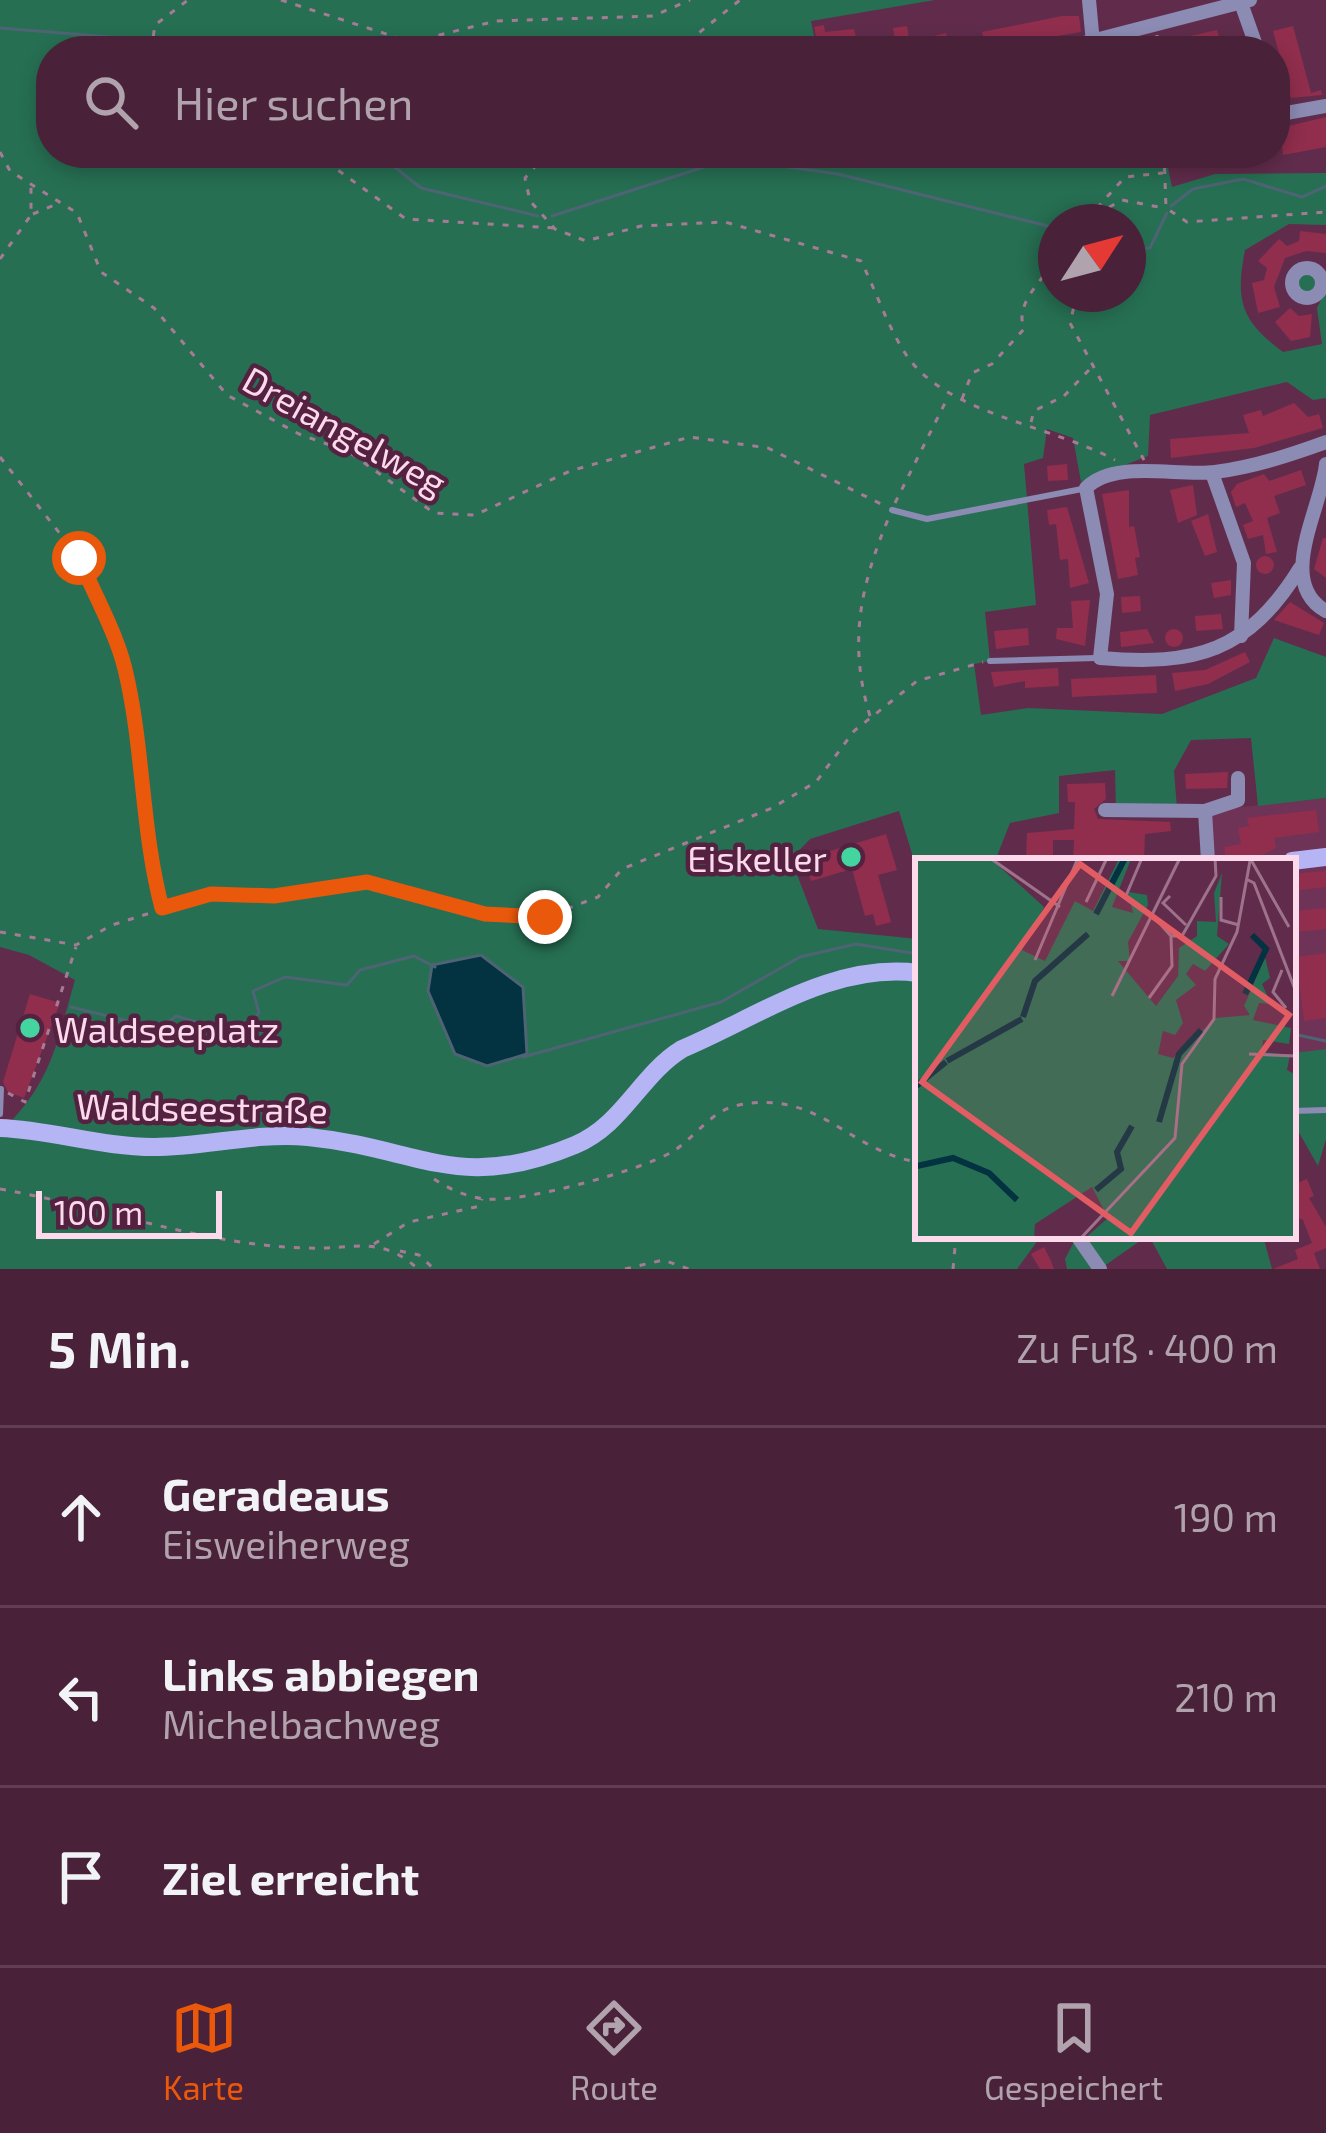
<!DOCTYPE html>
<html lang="de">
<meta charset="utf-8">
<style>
:root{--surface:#492139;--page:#532e44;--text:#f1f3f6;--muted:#b1a3ae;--line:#613e53;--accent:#ea580c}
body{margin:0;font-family:"Exo 2",sans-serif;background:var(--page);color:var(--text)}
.compass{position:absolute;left:1038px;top:204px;width:108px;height:108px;border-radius:50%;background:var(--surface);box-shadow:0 6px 18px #0003;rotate:54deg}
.scale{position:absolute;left:36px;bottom:30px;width:186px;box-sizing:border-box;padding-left:12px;border:6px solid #fcdaec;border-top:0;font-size:33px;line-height:42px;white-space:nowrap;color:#fcdaec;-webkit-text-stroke:9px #552141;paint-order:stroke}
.stop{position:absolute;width:36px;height:36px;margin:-27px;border:9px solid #ea580c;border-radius:50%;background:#fff}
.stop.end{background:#ea580c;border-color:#fff;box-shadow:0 3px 12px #0008}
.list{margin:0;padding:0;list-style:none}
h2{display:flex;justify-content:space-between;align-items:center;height:156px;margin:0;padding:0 48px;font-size:51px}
h2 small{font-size:39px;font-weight:400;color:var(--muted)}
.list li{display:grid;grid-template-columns:78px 1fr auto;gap:36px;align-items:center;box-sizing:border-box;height:180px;padding:0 48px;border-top:3px solid var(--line)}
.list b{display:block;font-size:45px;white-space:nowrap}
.list p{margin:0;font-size:39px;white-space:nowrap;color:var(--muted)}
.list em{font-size:39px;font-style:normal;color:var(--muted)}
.icon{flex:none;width:66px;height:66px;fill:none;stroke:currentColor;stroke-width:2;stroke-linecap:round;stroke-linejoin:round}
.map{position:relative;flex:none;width:1326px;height:1269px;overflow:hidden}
.search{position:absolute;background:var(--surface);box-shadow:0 6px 18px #0003;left:36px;right:36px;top:36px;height:132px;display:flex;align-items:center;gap:30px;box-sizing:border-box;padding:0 42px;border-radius:48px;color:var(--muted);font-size:45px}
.sheet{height:696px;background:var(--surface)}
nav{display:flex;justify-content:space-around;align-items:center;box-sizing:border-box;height:168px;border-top:3px solid var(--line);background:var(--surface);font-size:33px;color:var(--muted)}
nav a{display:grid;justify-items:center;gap:6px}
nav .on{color:var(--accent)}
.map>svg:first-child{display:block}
</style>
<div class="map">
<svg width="1326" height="1269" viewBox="0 0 1326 1269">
<rect width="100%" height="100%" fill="#612c4c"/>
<polygon fill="#6f3357" points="1326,798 1326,1049 1293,1053 1293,861 1208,861 1205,811"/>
<g fill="#266f53" fill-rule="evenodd">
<path d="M0,0h935l-124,21 6,30h-766v102h1114l7,34 43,-13 111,-1v52l-37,-1 -44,26c-10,51 -4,71 38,102l39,-8 -5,-36 9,-18v108l-13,2 -26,-18 -137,33 -2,41 -67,26 -8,-44 -26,-9 -4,29 -19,6 12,141 -51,7 5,49 -16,3 7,51 47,-7 134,6 94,-36 18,-40 52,19v141l-68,8 -7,-68 -60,2 -17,31 3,37 -61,2 -1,-40 -56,6v37l-49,10 -15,38h-77l-1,9 -18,-59 -89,28 -19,20 27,70 100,10v297h123l-24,33h-1017v-136c52,-52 55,-84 75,-153l-46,-25 -29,-8zM1056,222h72v72h-72z"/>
<circle cx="1307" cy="283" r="15"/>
<polygon points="1326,1049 1326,1139 1318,1166 1293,1122 1293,1053"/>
<polygon points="1077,1236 1147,1236 1100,1269 1067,1269 1065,1259"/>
<polygon points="1149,1236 1263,1236 1272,1269 1167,1269"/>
</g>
<polygon fill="#033241" stroke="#4e6474" stroke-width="3" points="481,955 523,987 527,1054 487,1066 455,1054 428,991 432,965"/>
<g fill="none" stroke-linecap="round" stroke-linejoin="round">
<g stroke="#4e6474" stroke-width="3">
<polyline points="0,28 148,40"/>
<polyline points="156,41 180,51"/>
<polyline points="377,153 421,188 538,216"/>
<polyline points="1171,206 1193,189 1243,179 1302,197 1326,186"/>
<polyline points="552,216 729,159 838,174 1056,228"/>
<polyline points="1128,249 1150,248 1167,213"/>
<polyline points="71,1007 160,1029 176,1016 207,1025 227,1043 259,1013 253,991 285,977 347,985 360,970 414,956 435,967"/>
<polyline points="1293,1034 1326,1041"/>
<polyline points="523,1057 721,1002 800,957 856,944 918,954"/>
</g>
</g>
<g fill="#912e4d">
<polygon points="1062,16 1079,16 1081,32 986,48 982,32"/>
<polygon points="824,25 825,32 854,29 859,51 819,51 814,27"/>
<polygon points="907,26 911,51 897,51 893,28"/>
<polygon points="1293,26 1311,93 1321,90 1322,95 1291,98 1273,31"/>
<polygon points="1217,30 1223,51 1171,51 1168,41"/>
<polygon points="946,33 948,43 959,41 961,51 932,51 934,36"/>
<polygon points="1326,117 1326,147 1283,155 1280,128"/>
<polygon points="1300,231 1326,234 1326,253 1306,251 1285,258 1274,287 1280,307 1258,313 1252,283 1264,280 1267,268 1258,261 1279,239 1287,246 1299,241"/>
<polygon points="1290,308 1299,316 1312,314 1310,337 1291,341 1275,322"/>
<polygon points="1294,403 1308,417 1319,414 1323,428 1254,448 1171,458 1170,439 1249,433 1243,415 1261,410 1263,416"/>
<polygon points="1067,464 1068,480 1048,481 1047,466"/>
<polygon points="1301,470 1306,485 1274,496 1280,513 1267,518 1277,552 1266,554 1263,535 1248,539 1243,525 1253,521 1245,503 1236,507 1231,492 1237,484 1264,474 1269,481"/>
<polygon points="1193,485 1197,515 1178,523 1170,490"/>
<polygon points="1129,490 1129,527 1134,526 1140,557 1135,558 1138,575 1118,579 1102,494"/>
<polygon points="1067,507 1089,583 1070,588 1068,559 1060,560 1056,524 1049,525 1047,510"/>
<polygon points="1208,514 1217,552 1205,556 1191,521"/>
<polygon points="1323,538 1326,538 1326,578 1314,569"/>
<circle cx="1265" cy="565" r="9"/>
<polygon points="1231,580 1231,595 1214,598 1211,583"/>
<polygon points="1140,596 1141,611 1122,613 1121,597"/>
<polygon points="1090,600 1085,646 1056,639 1057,628 1073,628 1071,601"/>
<polygon points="1290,602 1324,623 1319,635 1274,620"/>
<polygon points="1221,614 1223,629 1196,631 1195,616"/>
<polygon points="1028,628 1029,645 996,649 994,631"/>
<circle cx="1174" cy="638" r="9"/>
<polygon points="1147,629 1154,643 1121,647 1120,632"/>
<polygon points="1245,652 1250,662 1208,684 1175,691 1172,673 1205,670"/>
<polygon points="1058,668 1059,686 1025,688 1025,681 994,687 991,672"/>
<polygon points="1156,675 1157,693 1072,697 1071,679"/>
<polygon points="1228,772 1227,788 1186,789 1185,774"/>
<polygon points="1105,783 1106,799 1094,809 1098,819 1170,822 1171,831 1145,834 1144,861 1073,861 1074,840 1053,840 1053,861 1026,861 1027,833 1074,829 1075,802 1068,802 1067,784"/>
<polygon points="1316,810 1319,832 1274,838 1276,848 1251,861 1226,861 1224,847 1241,844 1238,828 1249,826 1247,818"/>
<polygon points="886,834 897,870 878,875 891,922 876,926 873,914 865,916 852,869 811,881 804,859"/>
<polygon points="1326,871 1326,887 1293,891 1293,874"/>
<polygon points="1326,908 1326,929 1295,932 1293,911"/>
<polygon points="1326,953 1326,1018 1304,1021 1296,957"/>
<polygon points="30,994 60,1003 24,1098 8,1092 3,1082"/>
<polygon points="1307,1179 1314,1196 1309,1198 1326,1227 1326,1248 1314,1253 1320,1269 1273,1269 1298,1259 1295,1250 1312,1243 1303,1220 1293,1215 1293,1185"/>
<polygon points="1044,1247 1051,1261 1054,1269 1040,1269 1031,1254"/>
</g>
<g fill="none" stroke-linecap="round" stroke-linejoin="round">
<g stroke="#a87b95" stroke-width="3" stroke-dasharray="6 9" stroke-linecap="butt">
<polyline points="281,0 411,42 496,21 653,16 690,0"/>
<polyline points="1157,35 1158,51"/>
<polyline points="151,51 155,25 188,0"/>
<polyline points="676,51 740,0"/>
<polyline points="0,152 10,171 77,213 101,272 154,308 227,395 299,434 349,452 434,513 475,515 570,471 690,437 768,448 883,505"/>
<polyline points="314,153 406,219 554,228"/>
<path d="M547,153l-22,25 5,23 25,28 31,12 55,-15 84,-4 136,39c15,30 26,64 44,92 39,61 146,72 210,107"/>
<polyline points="1164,153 1166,208 1187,222 1326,212"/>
<polyline points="1097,208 1125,177 1163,173"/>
<polyline points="33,214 57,204"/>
<polyline points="1083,222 1122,200 1164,208"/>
<polyline points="0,259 31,215 31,186"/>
<polyline points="1077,294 1070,323 1144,460"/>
<path d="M962,399l10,-26 20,-9 32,-35c-10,-28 20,-47 32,-73"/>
<polyline points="1031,422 1034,411 1064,396 1089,370"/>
<polyline points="0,457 79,558 125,664 162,906"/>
<polyline points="895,503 947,399"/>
<path d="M870,716c-22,-72 -10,-130 19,-199"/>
<polyline points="0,932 76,945 112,925 211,894 274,896 367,882 485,914 545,917 598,897 622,869 772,808 816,782 854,731 917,681 983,662"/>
<polyline points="8,1093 25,1102 76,947"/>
<path d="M434,1179c15,10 33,18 51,20 37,4 154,-28 187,-47 23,-14 39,-42 67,-47 81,-16 110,47 179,57"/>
<path d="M0,1189c103,18 201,56 306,59 47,2 74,-14 112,21"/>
<polyline points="374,1244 409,1222 480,1206 482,1199"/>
<polyline points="400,1251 419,1255 434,1269"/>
<polyline points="625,1269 663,1260 689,1269"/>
<polyline points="953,1269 956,1236"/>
</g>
<g stroke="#8b8bb4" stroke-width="6">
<polyline points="892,510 927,519 1082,489"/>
<polyline points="990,661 1096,658"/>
<polyline points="1293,1111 1326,1110"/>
<polyline points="0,1114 1,1089"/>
</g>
<g stroke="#8b8bb4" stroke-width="14">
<polyline points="1089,0 1093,43"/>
<polyline points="1241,3 1258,51"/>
<polyline points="1053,51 1250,0"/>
<polyline points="1275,115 1326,106"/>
<circle cx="1307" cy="283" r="15"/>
<path d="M1326,464c-4,43 -51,119 0,147"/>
<polyline points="1212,473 1244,563 1241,636"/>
<path d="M1300,568c-52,84 -104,98 -200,90l7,-64 -21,-106c29,-29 92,-11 129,-16 39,-5 75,-17 111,-30"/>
<polyline points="1105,810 1205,811"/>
<polyline points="1208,861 1205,811 1238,800 1238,778"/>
<polyline points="1077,1236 1100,1269"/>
</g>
<g stroke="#b5b4f5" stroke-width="18">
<polyline points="1292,861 1326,857"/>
<path d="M0,1128c52,2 101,19 154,19 51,0 102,-15 154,-10 112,11 150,57 267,8 48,-20 65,-70 107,-96 76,-32 151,-87 236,-76"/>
</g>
</g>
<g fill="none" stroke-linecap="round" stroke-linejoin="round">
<path stroke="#ea580c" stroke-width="15" d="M79,558c15,36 37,74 46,111 19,79 16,160 37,239l49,-14 63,2 93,-14 118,32 60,3"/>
</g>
<g fill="#43d4a0" stroke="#552141" stroke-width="4.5">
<circle cx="851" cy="857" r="12"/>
<circle cx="30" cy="1028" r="12"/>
</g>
<g text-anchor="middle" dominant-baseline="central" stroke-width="9" stroke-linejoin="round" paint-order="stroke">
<g font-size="36" fill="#fcdaec" stroke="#552141">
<text transform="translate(345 430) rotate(29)">Dreiangelweg</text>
<text transform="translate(202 1107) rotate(1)">Waldseestraße</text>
</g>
<g font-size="36" fill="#fcdaec" stroke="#552141" text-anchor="end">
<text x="827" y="857">Eiskeller</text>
<text x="54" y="1028" text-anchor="start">Waldseeplatz</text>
</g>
</g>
<g transform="translate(915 858)">
<rect width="381" height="381" fill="#612c4c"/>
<path d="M0,0h75l54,49 -22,43 23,11 30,-60 18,10 26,-52h12l-19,48 21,6 -5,-21 19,3 1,10 -20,37 2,19h-12l38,45 22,-30 1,-28 18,-12v-15l19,1 -2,-29 8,-20 -5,63 12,8 -24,27 -12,-7 -7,10 10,11 -20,15 7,23 -8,12 -12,-4 -5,23 15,4 43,-40 34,-3 -6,-9 21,-49 5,21 -8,6 9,20 -12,-1 -6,17 38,8 -2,16 -26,-4 -1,12 28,3 -3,15 9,5v164h-212l24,-21 -16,-31 -57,37 -1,15h-119z" fill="#266f53"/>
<path fill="none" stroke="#033241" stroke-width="6" d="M181,56l29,-56M330,136l21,-45 -14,-14M108,159l12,-36 53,-47M32,203l75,-42M0,229l31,-25M244,264l20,-68 22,-24M2,308l36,-8 36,15 28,27M181,332l25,-21 -4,-17 15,-26"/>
<path fill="none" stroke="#9f728c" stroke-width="3" d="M75,0l70,49M335,0l39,69M331,21l8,4 42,109M255,38l-7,7 23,22M306,39v23l18,5M210,40l17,-40M171,44l21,-44M238,58l18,20h11l34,-60 -1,-18M120,102l43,-102M367,112l-9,22 13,16M197,138l68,-138M234,140l23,-32 -1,-29M334,196l47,2M165,381l95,-101 7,-74 32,-45 1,-40 22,-47 13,-71"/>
<path fill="#e15d63" fill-opacity="0.15" stroke="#e15d63" stroke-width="6" d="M165,6l209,151 -158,218 -209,-151z"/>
<rect width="381" height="381" fill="none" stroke="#fcdaec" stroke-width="6"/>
</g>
</svg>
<svg class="compass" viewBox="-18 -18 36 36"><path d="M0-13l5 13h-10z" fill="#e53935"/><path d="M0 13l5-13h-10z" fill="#b1a3ae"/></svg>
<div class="scale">100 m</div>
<div class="stop" style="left:79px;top:558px"></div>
<div class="stop end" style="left:545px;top:917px"></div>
<div class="search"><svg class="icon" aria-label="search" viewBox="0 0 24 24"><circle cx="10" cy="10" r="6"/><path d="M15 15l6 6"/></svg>Hier suchen</div>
</div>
<section class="sheet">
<h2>5 Min.<small>Zu Fuß · 400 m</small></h2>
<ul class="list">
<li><svg class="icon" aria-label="ahead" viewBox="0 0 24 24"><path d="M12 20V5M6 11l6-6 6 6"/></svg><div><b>Geradeaus</b><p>Eisweiherweg</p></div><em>190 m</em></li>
<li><svg class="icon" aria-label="left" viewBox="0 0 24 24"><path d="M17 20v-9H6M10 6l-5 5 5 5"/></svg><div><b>Links abbiegen</b><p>Michelbachweg</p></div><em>210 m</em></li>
<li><svg class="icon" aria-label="arrive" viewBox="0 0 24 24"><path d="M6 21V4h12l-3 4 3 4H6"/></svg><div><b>Ziel erreicht</b></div></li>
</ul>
</section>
<nav>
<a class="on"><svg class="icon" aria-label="map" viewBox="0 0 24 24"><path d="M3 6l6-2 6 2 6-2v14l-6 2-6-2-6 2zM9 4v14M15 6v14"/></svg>Karte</a>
<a><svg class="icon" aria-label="directions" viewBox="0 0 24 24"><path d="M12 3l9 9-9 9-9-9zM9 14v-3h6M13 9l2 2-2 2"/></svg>Route</a>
<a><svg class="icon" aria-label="saved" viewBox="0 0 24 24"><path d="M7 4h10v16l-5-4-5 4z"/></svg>Gespeichert</a>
</nav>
